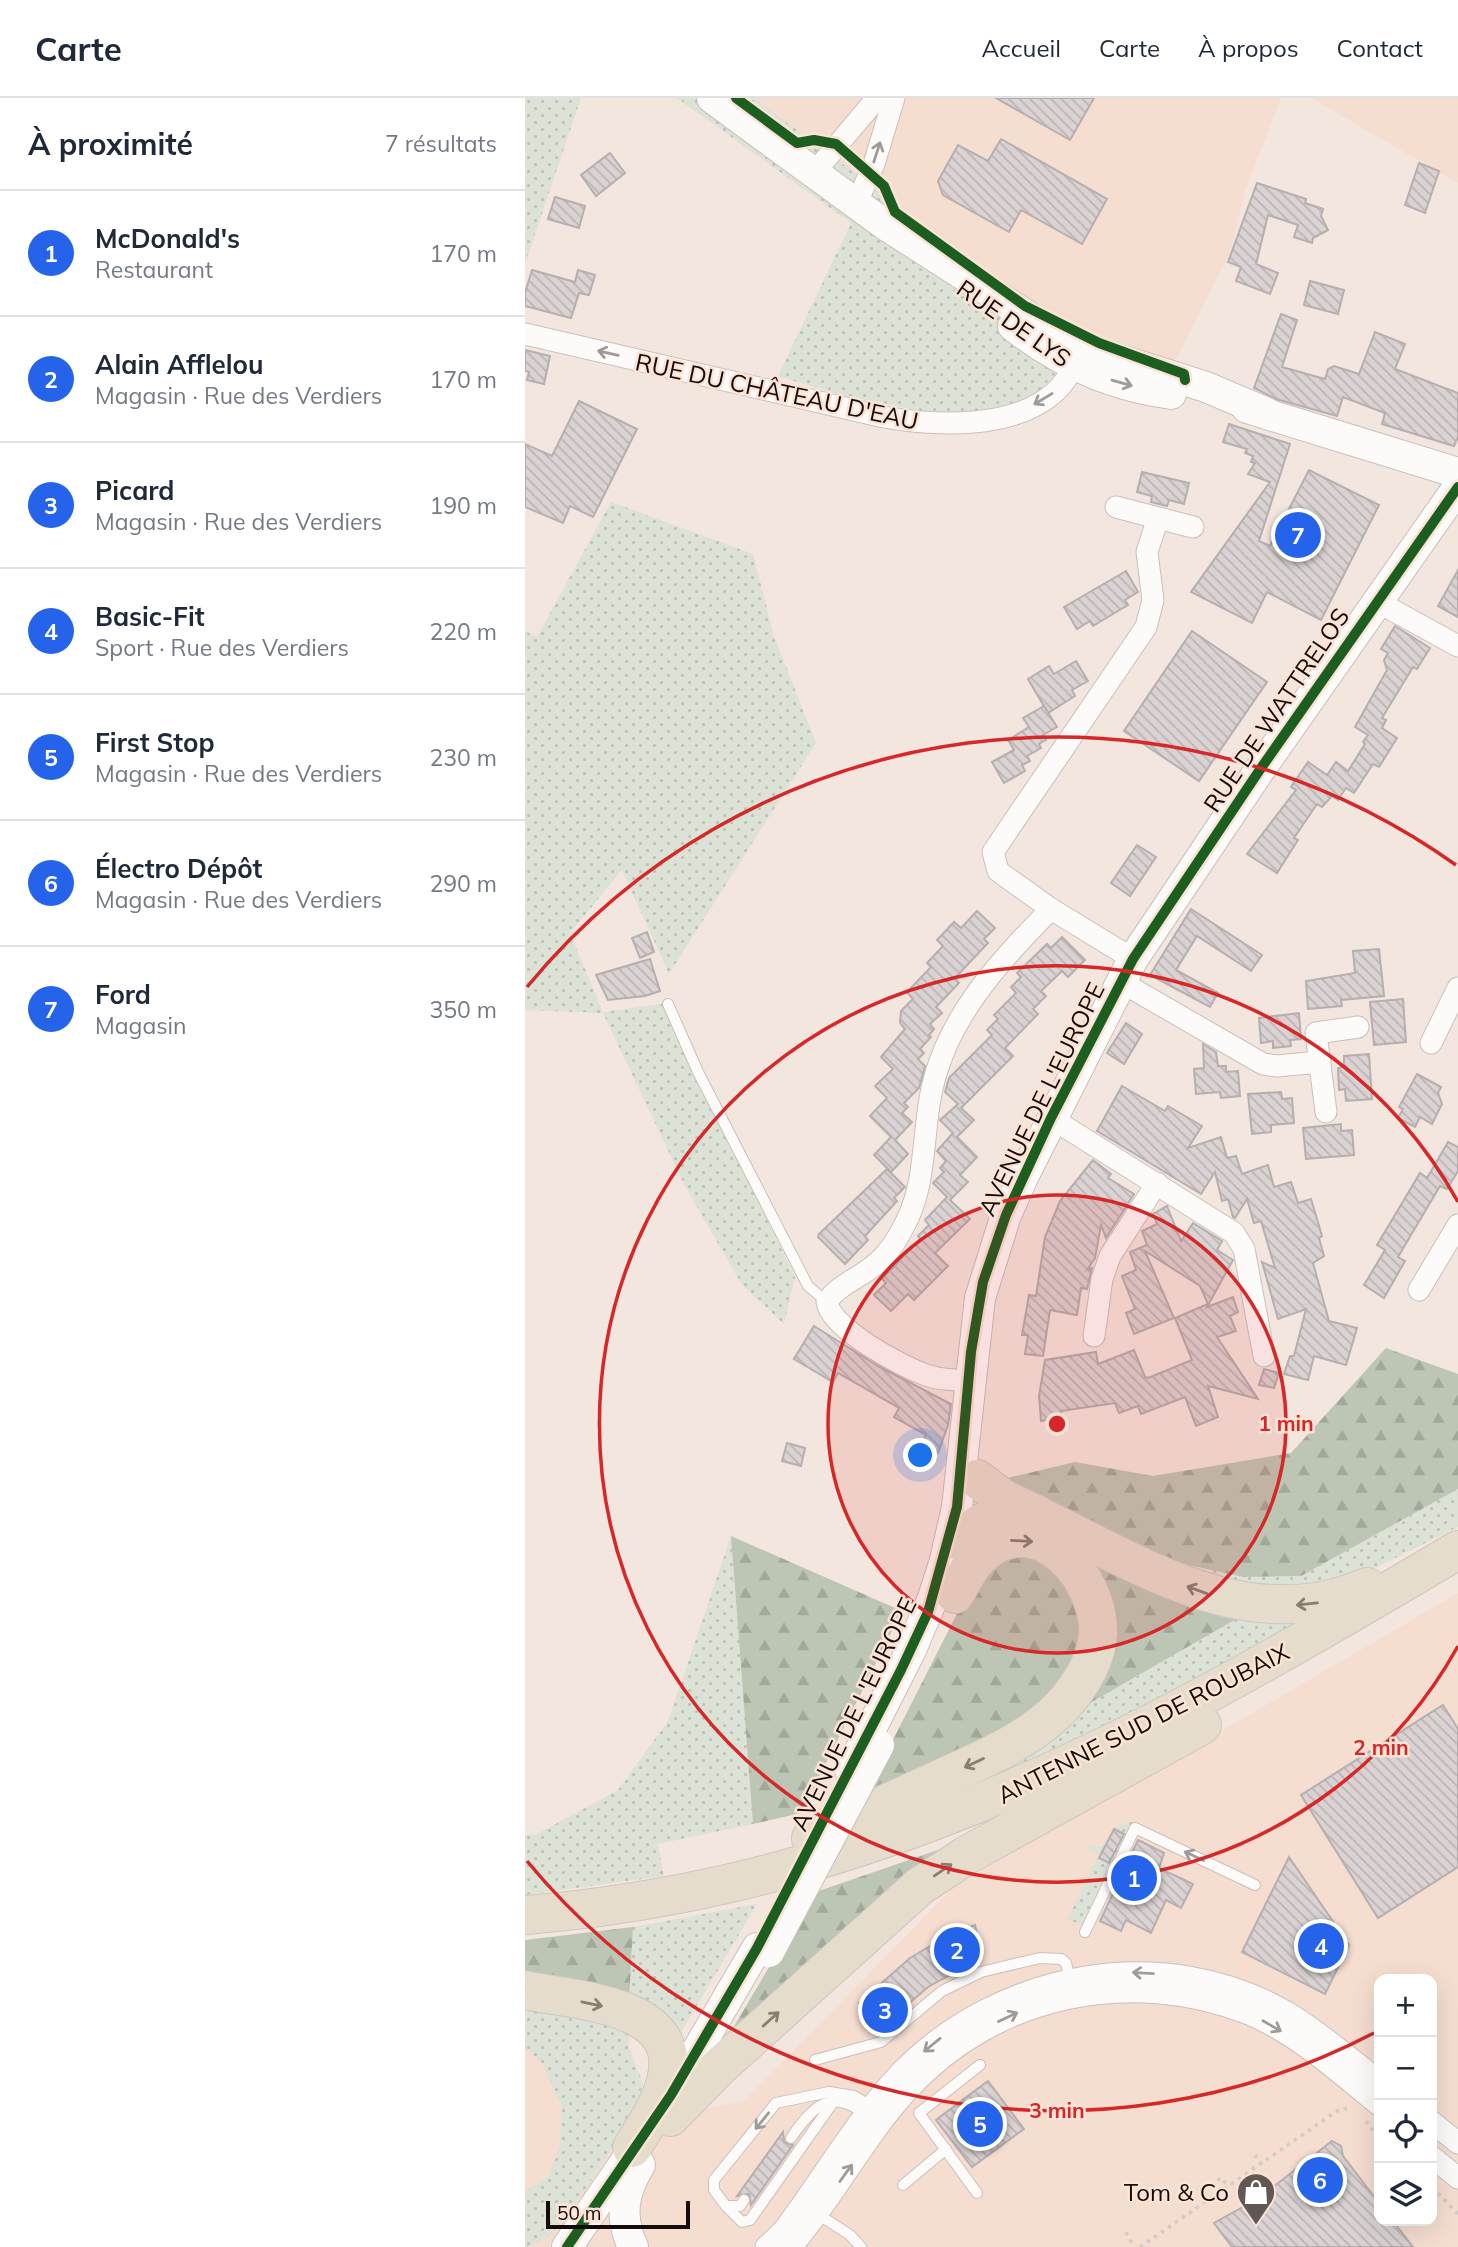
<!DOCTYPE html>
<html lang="fr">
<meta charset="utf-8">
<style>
:root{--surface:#fff;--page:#f2f2f3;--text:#1f2937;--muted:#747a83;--line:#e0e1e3;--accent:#2563eb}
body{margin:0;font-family:Mulish,sans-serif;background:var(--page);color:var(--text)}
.controls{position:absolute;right:21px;bottom:21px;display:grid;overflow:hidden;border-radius:14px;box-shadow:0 7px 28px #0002}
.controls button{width:63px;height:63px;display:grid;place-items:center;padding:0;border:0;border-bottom:2px solid var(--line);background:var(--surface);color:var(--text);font:35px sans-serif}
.scale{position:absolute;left:21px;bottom:18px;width:144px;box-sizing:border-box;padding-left:7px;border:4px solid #140c08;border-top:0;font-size:19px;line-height:24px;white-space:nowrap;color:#140c08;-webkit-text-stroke:5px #fce3d5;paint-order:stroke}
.you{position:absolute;left:396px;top:1358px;width:24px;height:24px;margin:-18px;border:5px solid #fff;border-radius:50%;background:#1a73e8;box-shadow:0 0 0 10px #1a73e833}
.badge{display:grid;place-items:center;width:46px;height:46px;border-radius:50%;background:var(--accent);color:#fff;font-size:23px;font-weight:700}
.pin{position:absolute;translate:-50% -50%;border:4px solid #fff;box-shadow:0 2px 7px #0006}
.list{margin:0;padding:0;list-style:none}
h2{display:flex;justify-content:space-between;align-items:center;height:91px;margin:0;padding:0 28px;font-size:30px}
h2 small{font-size:23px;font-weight:400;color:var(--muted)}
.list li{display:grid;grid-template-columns:46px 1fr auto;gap:21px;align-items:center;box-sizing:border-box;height:126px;padding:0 28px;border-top:2px solid var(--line)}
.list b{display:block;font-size:26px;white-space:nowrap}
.list p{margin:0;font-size:23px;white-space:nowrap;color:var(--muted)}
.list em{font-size:23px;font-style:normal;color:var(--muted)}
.icon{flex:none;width:38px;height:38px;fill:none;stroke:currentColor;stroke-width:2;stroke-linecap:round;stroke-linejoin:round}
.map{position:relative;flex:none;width:933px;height:2149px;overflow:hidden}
header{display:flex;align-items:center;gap:42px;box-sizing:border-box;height:98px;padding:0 35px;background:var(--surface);border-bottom:2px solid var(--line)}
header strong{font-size:33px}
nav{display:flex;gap:38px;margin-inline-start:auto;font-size:24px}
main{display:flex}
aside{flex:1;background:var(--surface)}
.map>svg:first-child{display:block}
</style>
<header>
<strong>Carte</strong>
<nav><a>Accueil</a><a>Carte</a><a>À propos</a><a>Contact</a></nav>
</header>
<main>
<aside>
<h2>À proximité<small>7 résultats</small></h2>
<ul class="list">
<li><span class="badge">1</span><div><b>McDonald's</b><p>Restaurant</p></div><em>170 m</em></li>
<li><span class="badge">2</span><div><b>Alain Afflelou</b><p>Magasin · Rue des Verdiers</p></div><em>170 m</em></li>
<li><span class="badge">3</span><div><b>Picard</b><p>Magasin · Rue des Verdiers</p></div><em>190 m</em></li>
<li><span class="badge">4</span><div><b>Basic-Fit</b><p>Sport · Rue des Verdiers</p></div><em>220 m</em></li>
<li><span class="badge">5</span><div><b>First Stop</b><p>Magasin · Rue des Verdiers</p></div><em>230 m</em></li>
<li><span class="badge">6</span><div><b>Électro Dépôt</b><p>Magasin · Rue des Verdiers</p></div><em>290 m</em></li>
<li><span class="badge">7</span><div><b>Ford</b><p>Magasin</p></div><em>350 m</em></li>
</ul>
</aside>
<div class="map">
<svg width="933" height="2149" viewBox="0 0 933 2149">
<defs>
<pattern id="grass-dots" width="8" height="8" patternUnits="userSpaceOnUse" patternTransform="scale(1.75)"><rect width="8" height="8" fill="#dde2d6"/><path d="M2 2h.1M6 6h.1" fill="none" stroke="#bdc1b6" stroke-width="1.8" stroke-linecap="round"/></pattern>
<pattern id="forest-firs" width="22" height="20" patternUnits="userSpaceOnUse" patternTransform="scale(1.75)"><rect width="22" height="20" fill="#bdc6b5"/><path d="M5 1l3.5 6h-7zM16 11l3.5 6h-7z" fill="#a2a99a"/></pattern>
<pattern id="building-back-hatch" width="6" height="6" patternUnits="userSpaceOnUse" patternTransform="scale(1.75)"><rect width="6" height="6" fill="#dbd3d3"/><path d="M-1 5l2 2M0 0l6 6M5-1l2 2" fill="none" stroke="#bbb4b4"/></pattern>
</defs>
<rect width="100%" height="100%" fill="#f3e6de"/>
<g fill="#f5ddd0" fill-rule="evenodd">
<polygon points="229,0 756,0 721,90 704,157 650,265 521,217"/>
<polygon points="786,0 933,0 933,85"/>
<path d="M933,1495v654h-933v-219l115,63 59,19 45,-9 210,-214zM854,1881h53v242h-53z"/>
</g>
<g fill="url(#grass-dots)">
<polygon points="0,0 56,0 0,166"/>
<polygon points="152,0 229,0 521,217 650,265 533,273 505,302 424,319 308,295 253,278 326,125"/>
<polygon points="86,404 228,456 249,538 291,645 144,876 97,772 45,835 78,914 137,906 270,1179 259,1226 217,1187 160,1088 78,915 0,912 0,533 12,539"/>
<polygon points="933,1391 933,1429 828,1481 725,1495 632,1460 718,1479 776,1478"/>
<polygon points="206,1438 228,1726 133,1746 139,1778 0,1797 0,1737 12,1736 93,1692 143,1623"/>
<polygon points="806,1510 474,1690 465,1669 546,1616 720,1516"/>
<polygon points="606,1724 609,1726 557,1826 542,1822 574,1757 563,1751 564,1748 573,1750 580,1745 589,1730"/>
<polygon points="232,1806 151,1943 104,1904 108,1829"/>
<polygon points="0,1901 105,1928 104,1950 118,1985 109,2017 38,2125 19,2142 3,2149 0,2149 0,2093 23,2079 35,2046 37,2010 17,1965 0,1949"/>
</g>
<g fill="url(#forest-firs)">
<polygon points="861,1250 933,1276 933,1391 776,1478 718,1479 632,1460 474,1382 550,1364 628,1378 766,1355"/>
<polygon points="206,1438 377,1513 276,1715 228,1726"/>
<polygon points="491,1452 532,1469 559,1523 550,1574 499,1627 341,1695 446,1488"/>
<polygon points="566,1454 720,1516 546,1616"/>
<polygon points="413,1752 419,1757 195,1952 288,1795"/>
<polygon points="108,1829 104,1904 0,1881 0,1842"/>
</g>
<g fill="url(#building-back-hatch)" stroke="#b6aeaf" stroke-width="2">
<polygon points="471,0 569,0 545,42"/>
<polygon points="476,41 582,101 557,146 496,112 484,134 418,97 413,83 433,47 463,63"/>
<polygon points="85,55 100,75 71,98 56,77"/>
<polygon points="894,65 914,73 900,115 880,107"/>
<polygon points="732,85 781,101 780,105 798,111 796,118 803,132 788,140 787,145 769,139 773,127 743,117 731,166 753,175 745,196 711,183 716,169 703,164"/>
<polygon points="30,99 60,108 54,130 23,121"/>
<polygon points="7,172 50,184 53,172 70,177 64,197 54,195 46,220 0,208 0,195"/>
<polygon points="785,183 819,192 813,216 779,207"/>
<polygon points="756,216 772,222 757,269 800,281 803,271 809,268 834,276 850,234 880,246 870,271 933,295 933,339 929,348 857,326 860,315 818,299 812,318 751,301 729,290"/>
<polygon points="0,252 25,258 19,286 2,282 4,274 0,273"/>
<polygon points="54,303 112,331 68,419 45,408 38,425 0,409 0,346 27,358"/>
<polygon points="704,326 765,346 734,443 745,448 784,372 854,407 796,522 742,494 727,525 666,494 745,384 723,376 730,365 726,364 728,358 720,355 722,351 698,344"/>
<polygon points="617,374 664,385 659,406 644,402 642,408 626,404 627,398 612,394"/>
<polygon points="933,472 933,519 913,508"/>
<polygon points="601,473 613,494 600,502 603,507 568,528 565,523 552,531 539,509"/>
<polygon points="870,528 905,550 892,571 888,569 857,620 861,622 857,630 872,640 854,669 848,666 829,695 821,690 813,702 807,698 797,709 792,706 769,740 773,742 752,775 722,756 771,692 766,689 783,664 802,677 811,664 823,673 840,646 838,644 843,637 830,629 862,572 859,562 863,555 856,551"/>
<polygon points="667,533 742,584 674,683 599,633"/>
<polygon points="551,563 563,583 547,592 550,598 523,615 503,581 524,568 529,576"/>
<polygon points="519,608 532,629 518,637 521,642 514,646 516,650 502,658 505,663 497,667 500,673 479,685 467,664 489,652 483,642 504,629 498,620"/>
<polygon points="612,747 631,759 605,798 586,785"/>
<polygon points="666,811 737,857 726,873 672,838 651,872 693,895 685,909 625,877"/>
<polygon points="452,813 470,830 459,841 463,845 430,880 434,885 411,909 417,915 405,926 409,931 404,937 406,939 395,951 399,955 393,961 400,968 394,990 379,1005 383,1009 377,1015 387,1024 370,1042 383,1056 366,1074 349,1057 366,1039 345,1018 362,1000 350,988 368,971 356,959 380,931 375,925 376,913 388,901 382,894 406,869 402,865 418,848 412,842 429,824 436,830"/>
<polygon points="122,834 129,854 115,860 107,840"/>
<polygon points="537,839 560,862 543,879 537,873 516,893 521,898 508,911 513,916 480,950 488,958 436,1010 449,1022 432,1039 452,1059 435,1077 443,1084 425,1102 445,1121 410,1155 423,1168 389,1202 383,1196 366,1213 349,1197 361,1185 357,1181 395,1141 393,1138 404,1127 400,1122 422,1099 408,1085 419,1074 415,1070 421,1063 412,1053 428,1035 415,1022 433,1006 420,994 424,980 467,937 462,932 473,921 469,917 491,895 486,889 496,879 492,875 522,846 526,850"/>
<polygon points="854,851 859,898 816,902 817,908 783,911 781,883 830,875 828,853"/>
<polygon points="125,861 135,893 120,898 83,902 71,877"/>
<polygon points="878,901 881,944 849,947 845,904"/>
<polygon points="774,915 776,941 765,942 766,948 748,950 748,943 736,945 734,920"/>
<polygon points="601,925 617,936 599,966 582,955"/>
<polygon points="678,946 691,954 693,968 701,968 701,974 713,973 715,998 696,1000 695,994 671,996 669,971 679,970"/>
<polygon points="844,956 847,1001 821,1003 820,991 814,992 813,970 819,969 819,958"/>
<polygon points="892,976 916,989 913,995 917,1006 907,1026 895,1019 890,1029 873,1020 878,1011 874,1009"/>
<polygon points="597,988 640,1013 643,1008 677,1028 663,1050 696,1039 702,1060 711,1058 717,1076 743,1067 749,1089 766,1084 773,1105 786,1101 797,1138 794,1140 799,1158 788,1165 804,1223 832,1230 821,1267 789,1258 783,1282 759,1276 765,1258 769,1258 781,1211 753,1221 737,1164 750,1170 736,1123 729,1125 722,1101 710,1120 708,1119 703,1101 697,1103 690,1074 676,1096 572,1033"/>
<polygon points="756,994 757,1001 767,1000 769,1025 746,1027 746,1034 727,1036 723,996"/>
<polygon points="816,1026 816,1033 827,1032 829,1057 781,1061 778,1030"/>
<polygon points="923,1044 933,1049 933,1073 922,1091 915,1088 873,1159 880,1163 859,1200 839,1187 860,1152 852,1147 895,1075 902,1080"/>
<polygon points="568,1062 586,1076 583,1080 609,1096 581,1140 576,1127 570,1160 562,1172 567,1170 562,1191 556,1190 552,1217 525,1212 518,1258 500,1256 503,1237 497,1237 504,1197 511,1198 520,1139 535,1103"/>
<polygon points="362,1071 380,1089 369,1100 372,1103 340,1138 343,1142 320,1166 293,1139 294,1136"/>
<polygon points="642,1108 656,1143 668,1125 697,1143 692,1152 708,1162 682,1209 708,1199 713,1214 705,1218 711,1233 692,1239 733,1301 683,1288 693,1319 671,1328 660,1299 616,1316 613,1308 594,1315 590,1305 536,1313 537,1319 516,1323 514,1298 520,1262 571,1254 573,1266 609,1252 620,1279 623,1280 667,1262 650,1220 683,1206 675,1188 620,1153 649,1220 609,1236 601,1215 610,1211 597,1178 611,1172 605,1154 622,1147 617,1133 632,1126 628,1116"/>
<polygon points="289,1228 353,1268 426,1306 423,1327 413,1355 397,1349 401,1337 369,1319 374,1310 313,1275 308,1284 269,1261"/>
<polygon points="739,1271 754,1275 749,1290 734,1287"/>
<polygon points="262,1345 280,1350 276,1368 257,1363"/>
<polygon points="918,1607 933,1631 933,1769 853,1820 776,1697"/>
<polygon points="589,1731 599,1736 584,1765 574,1760"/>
<polygon points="613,1742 639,1755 634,1770 668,1786 656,1810 641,1802 626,1835 601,1822 596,1833 575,1823"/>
<polygon points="764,1759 824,1847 800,1896 717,1854"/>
<polygon points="450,1827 457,1859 403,1889 359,1927 334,1905 385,1860 419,1840"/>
<polygon points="463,1983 499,2031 447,2069 411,2022"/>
<polygon points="258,2034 259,2044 268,2047 226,2107 224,2096 212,2098"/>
<polygon points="807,2043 816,2048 818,2058 854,2105 854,2123 868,2123 888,2149 707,2149 689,2125 734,2100"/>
</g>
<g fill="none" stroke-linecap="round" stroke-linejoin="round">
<g stroke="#cac0ba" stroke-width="12">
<g id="lane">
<polyline points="143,906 173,974 283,1188 302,1204"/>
<polyline points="560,1834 610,1730 730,1787"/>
<polyline points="290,1962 356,1944 417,1893 456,1874 515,1860 536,1861 541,1865 546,1886"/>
<path d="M266,2040c22,-32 40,-51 75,-23"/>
<polyline points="378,2087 421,2051"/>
<polyline points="452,2095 394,2015 455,1967"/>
<polyline points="219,2102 215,2108 201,2108 189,2092 189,2082 251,2005 304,1994 329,1998 348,2009"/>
<polyline points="201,2108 217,2124 225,2122 309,2003"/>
<polyline points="291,2115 325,2137 336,2149"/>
</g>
</g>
<g stroke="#cac0ba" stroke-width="23">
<g id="street">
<polyline points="289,75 352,0"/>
<polyline points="331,106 349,66 369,0"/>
<path d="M0,236l359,83c51,9 131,13 172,-26 11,-10 18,-24 25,-36"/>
<polyline points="591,409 668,429"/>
<polyline points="851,503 933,548"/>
<polyline points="526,811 608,861"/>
<polyline points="596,884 738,966 752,968 795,964"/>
<polyline points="906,945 933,890"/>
<polyline points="801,1014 791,935 833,929"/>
<polyline points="526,1020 709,1135 719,1151 739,1258"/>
<polyline points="894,1192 933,1127"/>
<polyline points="569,1238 577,1181 585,1158 632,1085"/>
<path d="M445,1282c-15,0 -30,0 -44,-5 -25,-9 -95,-46 -99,-73 10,-17 35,-25 50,-39 13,-11 23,-28 30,-43 18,-36 16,-82 23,-121 13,-78 68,-136 121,-190l-53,-38 -5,-19 153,-225 7,-27 -6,-48 11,-34"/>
<polyline points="907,2024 933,2045"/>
<polyline points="907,2059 933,2080"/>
<path d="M241,2149l17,-16c39,-52 73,-111 117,-158 99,-102 265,-134 390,-59 31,19 60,44 89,67"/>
<path d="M266,2149c43,-49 73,-109 117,-157 87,-95 222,-123 341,-76 48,20 90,59 130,91"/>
</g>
</g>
<g stroke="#cac0ba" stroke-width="32">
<g id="secondary">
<polyline points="187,0 359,126 512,224 568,253 681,289 742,315"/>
<path d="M488,228c47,37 99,60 158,68"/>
<polyline points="722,310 933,375"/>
<polyline points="325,1672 385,1554 408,1500 420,1462 432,1409 455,1200 481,1117 498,1079 608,861 734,673 933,389"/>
<polyline points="42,2149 146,1997 232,1850"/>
<path d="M108,2149c-14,-30 -10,-55 7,-82"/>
</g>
</g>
<g stroke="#ccc6c2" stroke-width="40">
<g id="highway">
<polyline points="452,1381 479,1401 513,1417"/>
<path d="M436,1444c16,-25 51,-34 78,-26 104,50 210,122 328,71"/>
<path d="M286,1740c44,-20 87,-40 131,-60 39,-18 79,-34 111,-63 22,-20 44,-52 45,-83 1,-54 -58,-123 -112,-81 -15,11 -22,28 -31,43"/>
<path d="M0,1817c357,-29 632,-186 933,-365"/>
<path d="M0,1892c50,11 161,13 141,91 -6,24 -22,46 -34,67"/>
<polyline points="145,2019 193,1970 395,1788 442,1757 677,1627"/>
</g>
</g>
<g stroke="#d0ccca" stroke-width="3.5" stroke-dasharray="3.5 5" stroke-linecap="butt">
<polyline points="841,2023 854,2041"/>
<polyline points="730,2057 737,2067"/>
<polyline points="692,2082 697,2080 703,2089"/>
<polyline points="907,2089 933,2116"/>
<polyline points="601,2134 609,2149"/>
<polyline points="615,2149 812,2013 825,2009"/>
</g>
<use href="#lane" stroke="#fdfbfa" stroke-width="10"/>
<use href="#street" stroke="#fdfbfa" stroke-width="21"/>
<use href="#secondary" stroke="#fdfbfa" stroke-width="30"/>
<use href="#highway" stroke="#e5dccc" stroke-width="38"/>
<g stroke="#cac0ba" stroke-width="32" stroke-linecap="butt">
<polyline id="secondary-bridge" points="244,1854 354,1647"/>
</g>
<use href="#secondary-bridge" stroke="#fdfbfa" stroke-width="30"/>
<g stroke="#fce3d5" stroke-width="15">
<g id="cycleway">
<polyline points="211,0 272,45 289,42 311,46 359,88 370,114 500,208 574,245 659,276 660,282"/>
<polyline points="42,2149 146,1997 232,1850 376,1572 403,1514 432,1409 446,1254 458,1184 481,1117 526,1020 608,861 734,673 933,389"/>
</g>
</g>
<use href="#cycleway" stroke="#1b5e20" stroke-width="10"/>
</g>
<defs><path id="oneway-shaft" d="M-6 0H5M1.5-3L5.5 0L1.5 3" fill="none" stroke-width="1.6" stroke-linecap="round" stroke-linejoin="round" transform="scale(1.75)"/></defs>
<g stroke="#a09b99">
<use href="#oneway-shaft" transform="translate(352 54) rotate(-72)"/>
<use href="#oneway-shaft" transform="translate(83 255) rotate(-167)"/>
<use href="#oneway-shaft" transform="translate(597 285) rotate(16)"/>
<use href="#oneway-shaft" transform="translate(518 301) rotate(149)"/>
<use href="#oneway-shaft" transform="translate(669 1758) rotate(-155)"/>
<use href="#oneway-shaft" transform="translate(618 1875) rotate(-177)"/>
<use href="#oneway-shaft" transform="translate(483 1919) rotate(-25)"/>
<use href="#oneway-shaft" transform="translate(747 1928) rotate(30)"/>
<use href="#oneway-shaft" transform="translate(407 1947) rotate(141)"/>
<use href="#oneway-shaft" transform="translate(237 2023) rotate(129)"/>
<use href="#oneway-shaft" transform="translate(321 2075) rotate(-54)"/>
</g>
<g stroke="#877e74">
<use href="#oneway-shaft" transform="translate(497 1443) rotate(3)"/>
<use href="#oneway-shaft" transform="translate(672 1492) rotate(-160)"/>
<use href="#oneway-shaft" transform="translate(782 1506) rotate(174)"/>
<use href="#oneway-shaft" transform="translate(449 1665) rotate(155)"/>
<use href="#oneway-shaft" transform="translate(418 1772) rotate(-34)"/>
<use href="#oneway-shaft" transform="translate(67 1906) rotate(12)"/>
<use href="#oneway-shaft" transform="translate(246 1921) rotate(-42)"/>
</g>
<circle cx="532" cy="1326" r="229" fill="#d62828" fill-opacity=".12"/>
<g fill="none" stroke="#d62828" stroke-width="3.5">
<circle cx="532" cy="1326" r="229"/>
<path d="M933 1548A458 458 0 1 1 933 1104"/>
<path d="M849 1935A687 687 0 0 1 2 1763M2 889A687 687 0 0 1 931 767"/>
</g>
<defs>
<g id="shop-pin" transform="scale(2.0125)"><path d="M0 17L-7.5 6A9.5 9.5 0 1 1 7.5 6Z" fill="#625853" stroke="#fce3d5"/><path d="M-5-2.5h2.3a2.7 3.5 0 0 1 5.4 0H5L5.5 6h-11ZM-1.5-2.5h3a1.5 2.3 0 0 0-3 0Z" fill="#fff"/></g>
</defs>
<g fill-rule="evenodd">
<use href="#shop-pin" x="731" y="2094"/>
</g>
<g text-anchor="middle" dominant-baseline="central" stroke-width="5" stroke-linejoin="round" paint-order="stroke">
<g font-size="24" fill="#140c08" stroke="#fce3d5">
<text transform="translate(489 225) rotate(35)">RUE DE LYS</text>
<text transform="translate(252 293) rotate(12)">RUE DU CHÂTEAU D'EAU</text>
<text transform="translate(751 612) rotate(-56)">RUE DE WATTRELOS</text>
<text transform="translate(516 1001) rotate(-64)">AVENUE DE L'EUROPE</text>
<text transform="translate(328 1616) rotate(-64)">AVENUE DE L'EUROPE</text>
<text transform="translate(618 1625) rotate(-27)">ANTENNE SUD DE ROUBAIX</text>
</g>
<g font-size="24" fill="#140c08" stroke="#fce3d5" text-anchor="end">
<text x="704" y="2094">Tom &amp; Co</text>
</g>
</g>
<circle cx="532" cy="1326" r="10" fill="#d62828" stroke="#fce3d5" stroke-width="3.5"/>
<g font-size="21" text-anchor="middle" font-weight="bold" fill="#d62828" stroke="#fce3d5" stroke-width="5" stroke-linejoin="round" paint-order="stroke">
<text x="761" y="1333">1 min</text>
<text x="856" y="1657">2 min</text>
<text x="532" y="2020">3 min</text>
</g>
</svg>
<div class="controls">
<button>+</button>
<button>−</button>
<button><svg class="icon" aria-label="locate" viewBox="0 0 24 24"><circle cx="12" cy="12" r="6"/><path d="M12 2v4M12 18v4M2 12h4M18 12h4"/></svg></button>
<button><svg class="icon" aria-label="layers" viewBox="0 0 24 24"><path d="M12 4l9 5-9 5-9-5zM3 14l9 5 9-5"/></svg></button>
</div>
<div class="scale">50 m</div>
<div class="you"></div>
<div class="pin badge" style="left:609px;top:1780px">1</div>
<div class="pin badge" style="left:432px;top:1852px">2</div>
<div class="pin badge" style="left:360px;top:1912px">3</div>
<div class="pin badge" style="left:796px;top:1848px">4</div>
<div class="pin badge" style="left:455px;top:2026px">5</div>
<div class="pin badge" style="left:795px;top:2082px">6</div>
<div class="pin badge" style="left:773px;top:437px">7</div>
</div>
</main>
